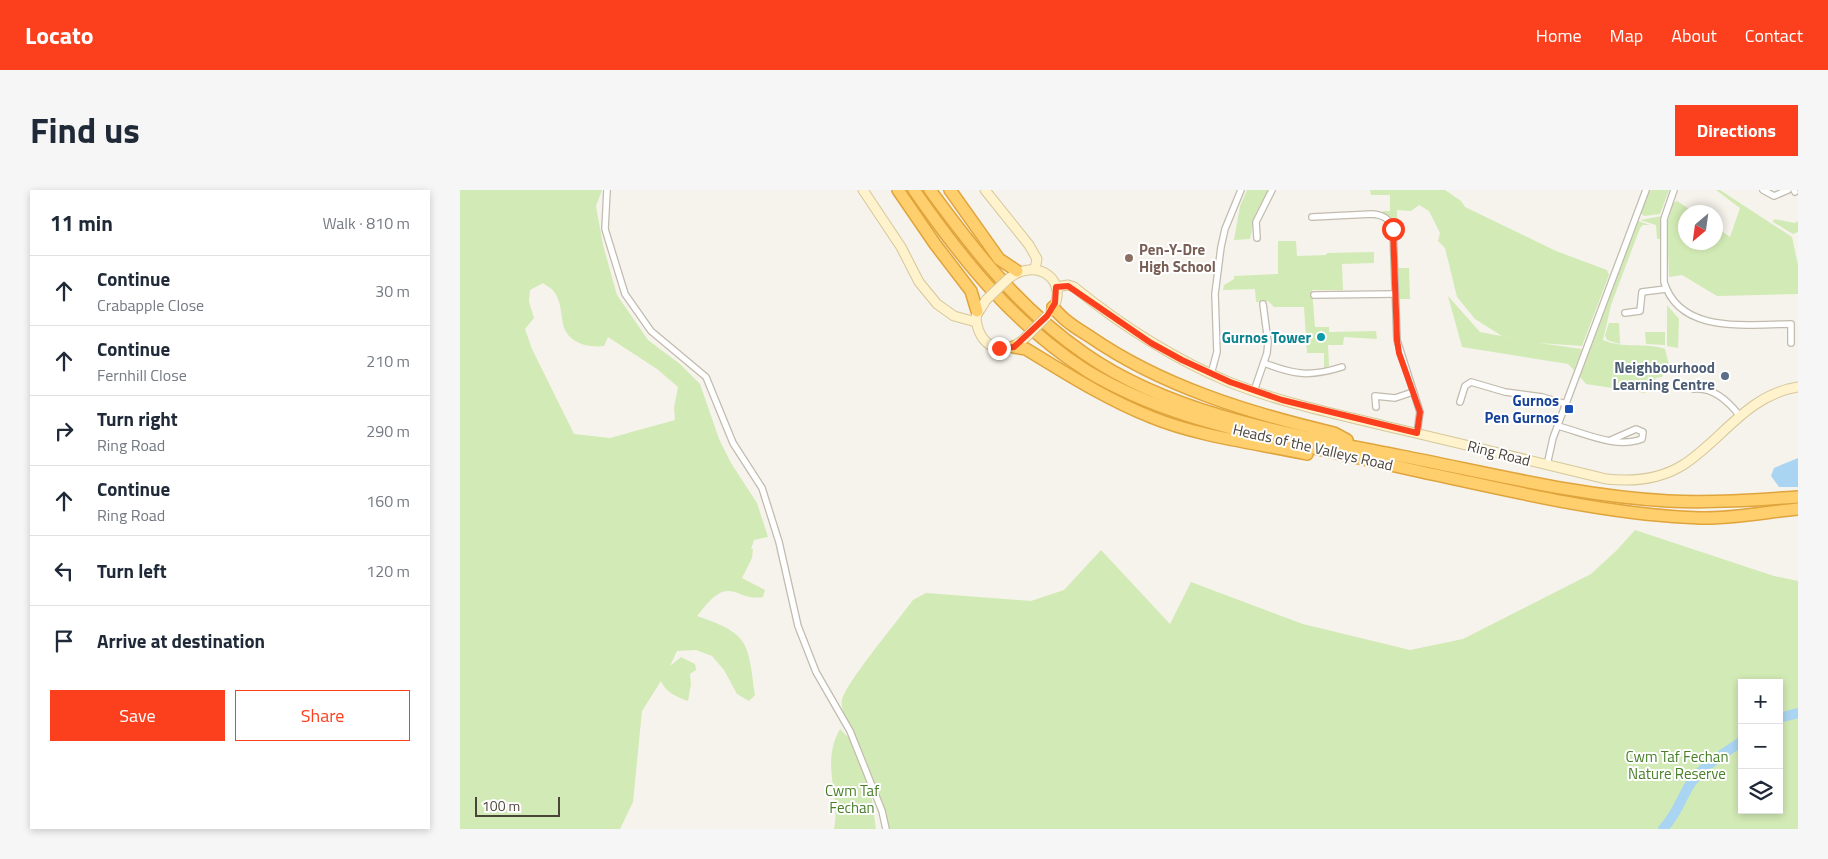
<!DOCTYPE html>
<meta charset="utf-8">
<style>
:root{--surface:#fff;--page:#f6f6f7;--text:#1f2937;--muted:#747a83;--line:#e0e1e3;--accent:#fc3f1d}
body{margin:0;font-family:"Titillium Web",sans-serif;background:var(--page);color:var(--text)}
.controls{position:absolute;right:15px;bottom:15px;display:grid;overflow:hidden;border-radius:0px;box-shadow:0 2px 8px #0003}
.controls button{width:45px;height:45px;display:grid;place-items:center;padding:0;border:0;border-bottom:1px solid var(--line);background:var(--surface);color:var(--text);font:25px sans-serif}
.compass{position:absolute;left:1218px;top:15px;width:45px;height:45px;border-radius:50%;background:var(--surface);box-shadow:0 2px 8px #0003;rotate:209deg}
.scale{position:absolute;left:15px;bottom:12px;width:85px;box-sizing:border-box;padding-left:5px;border:2px solid #4b4439;border-top:0;font-size:14px;line-height:18px;white-space:nowrap;color:#4b4439;-webkit-text-stroke:4px #fff;paint-order:stroke}
.stop{position:absolute;width:15px;height:15px;margin:-11px;border:4px solid #fc3f1d;border-radius:50%;background:#fff}
.stop.end{background:#fc3f1d;border-color:#fff;box-shadow:0 1px 5px #0008}
.list{margin:0;padding:0;list-style:none}
h2{display:flex;justify-content:space-between;align-items:center;height:65px;margin:0;padding:0 20px;font-size:21px}
h2 small{font-size:16px;font-weight:400;color:var(--muted)}
.list li{display:grid;grid-template-columns:32px 1fr auto;gap:15px;align-items:center;box-sizing:border-box;height:70px;padding:0 20px;border-top:1px solid var(--line)}
.list b{display:block;font-size:19px;white-space:nowrap}
.list p{margin:0;font-size:16px;white-space:nowrap;color:var(--muted)}
.list em{font-size:16px;font-style:normal;color:var(--muted)}
.actions{display:flex;gap:10px;padding:15px 20px}
.actions a{flex:1;padding:11px 0;border:1px solid var(--accent);border-radius:0px;text-align:center;font-size:18px;color:var(--accent)}
.actions .main{background:var(--accent);color:#fff}
.icon{flex:none;width:28px;height:28px;fill:none;stroke:currentColor;stroke-width:2;stroke-linecap:round;stroke-linejoin:round}
.map{position:relative;flex:none;width:1338px;height:639px;overflow:hidden;border-radius:0px}
header{display:flex;align-items:center;gap:30px;box-sizing:border-box;height:70px;padding:0 25px;background:var(--accent);color:#fff}
header strong{font-size:24px}
nav{display:flex;gap:28px;margin-inline-start:auto;font-size:18px}
.intro{display:flex;align-items:center;justify-content:space-between;box-sizing:border-box;height:120px;padding:0 30px}
h1{margin:0;font-size:35px}
.button{padding:12px 22px;border-radius:0px;background:var(--accent);color:#fff;font-size:18px;font-weight:700}
main{display:flex;gap:30px;padding:0 30px}
aside{flex:1;background:var(--surface);border-radius:0px;box-shadow:0 2px 8px #0003}
.map>svg:first-child{display:block}
</style>
<header>
<strong>Locato</strong>
<nav><a>Home</a><a>Map</a><a>About</a><a>Contact</a></nav>
</header>
<div class="intro"><h1>Find us</h1><a class="button">Directions</a></div>
<main>
<aside>
<h2>11 min<small>Walk · 810 m</small></h2>
<ul class="list">
<li><svg class="icon" aria-label="ahead" viewBox="0 0 24 24"><path d="M12 20V5M6 11l6-6 6 6"/></svg><div><b>Continue</b><p>Crabapple Close</p></div><em>30 m</em></li>
<li><svg class="icon" aria-label="ahead" viewBox="0 0 24 24"><path d="M12 20V5M6 11l6-6 6 6"/></svg><div><b>Continue</b><p>Fernhill Close</p></div><em>210 m</em></li>
<li><svg class="icon" aria-label="right" viewBox="0 0 24 24"><path d="M7 20v-9h11M14 6l5 5-5 5"/></svg><div><b>Turn right</b><p>Ring Road</p></div><em>290 m</em></li>
<li><svg class="icon" aria-label="ahead" viewBox="0 0 24 24"><path d="M12 20V5M6 11l6-6 6 6"/></svg><div><b>Continue</b><p>Ring Road</p></div><em>160 m</em></li>
<li><svg class="icon" aria-label="left" viewBox="0 0 24 24"><path d="M17 20v-9H6M10 6l-5 5 5 5"/></svg><div><b>Turn left</b></div><em>120 m</em></li>
<li><svg class="icon" aria-label="arrive" viewBox="0 0 24 24"><path d="M6 21V4h12l-3 4 3 4H6"/></svg><div><b>Arrive at destination</b></div></li>
</ul>
<div class="actions"><a class="main">Save</a><a>Share</a></div>
</aside>
<div class="map">
<svg width="1338" height="639" viewBox="0 0 1338 639">
<rect width="100%" height="100%" fill="#f6f3ec"/>
<g fill="#d2eab5" fill-rule="evenodd">
<path d="M0,0h142l-6,16 7,39 14,50 31,45 32,24 20,20 19,55 12,24 26,40 11,34 -14,3 -3,9h2l-1,9 -10,20 23,12 -2,7c-19,3 -23,-6 -35,-6 -13,0 -24,17 -31,25 52,18 51,25 58,79l-6,6 -12,-7 -13,-24 -12,-14 -16,-6 -19,1 -7,15 11,-9 14,7 1,6 -6,4 1,10 -3,17c-11,-4 -23,-9 -27,-20l-19,30 -9,91 -13,27h-160zM83,93c4,3 10,6 12,10 6,9 6,21 8,31 4,19 25,24 41,22l4,-9 49,32 21,18 -4,21 1,12 -65,18 -36,-4 -42,-85 -7,-20 9,-11 -5,-16 1,-12z"/>
<polygon points="787,0 808,0 795,25 790,49 774,50 780,16"/>
<polygon points="910,0 985,0 1001,11 1005,17 1096,61 1147,80 1149,85 1122,156 1079,153 1122,159 1114,180 1108,174 1002,157 988,106 1020,142 1072,152 1042,146 1015,129 997,107 985,58 978,51 980,43 969,21 959,15 951,21 937,20 937,38 931,30 923,23 923,21 930,21 930,5 911,5"/>
<polygon points="1190,0 1209,0 1200,24 1184,26 1181,23"/>
<polygon points="1256,0 1260,0 1332,47 1338,75 1338,104 1257,106 1222,85 1209,87 1207,34 1213,13 1217,11 1234,22 1226,22 1226,52 1256,52 1256,37 1270,47 1280,18"/>
<polygon points="1202,26 1201,49 1197,49 1196,35 1180,30"/>
<polygon points="1314,29 1335,33 1338,31 1338,42 1333,44 1313,32"/>
<path d="M1178,31l12,4h-7l-3,3 -29,77 -8,35c20,9 42,2 62,9l4,16 -7,12 -6,1 -11,15 -59,-9 -6,-7z"/>
<polygon points="818,51 836,51 837,66 866,65 867,63 914,62 914,73 882,74 883,100 852,100 855,137 869,137 869,142 916,141 917,149 884,147 883,155 868,155 869,176 864,178 864,163 847,163 844,117 814,117 808,111 796,112 795,99 763,100 764,95 774,89 774,86 818,84"/>
<polygon points="938,78 949,78 950,109 939,109"/>
<polygon points="1207,115 1219,129 1218,158 1207,156"/>
<polygon points="1149,133 1159,133 1160,154 1147,150 1145,145"/>
<polygon points="1185,142 1205,142 1205,155 1186,154"/>
<path d="M1175,340l139,46 24,5v248h-911c-3,-25 -13,-49 -23,-73 -5,-14 -25,-42 -22,-56 3,-16 58,-82 71,-100l13,-7 105,8 33,-11 37,-40 69,74 21,-42 112,42 107,26 53,-11 128,-65 26,-24zM1282,493h37v127h-37z"/>
<path d="M380,539l9,9 22,55 5,36h-42c7,-34 -14,-65 6,-100z"/>
</g>
<polygon fill="#a9d4f2" points="1338,268 1338,297 1319,297 1311,286 1314,278"/>
<g fill="none" stroke-linecap="round" stroke-linejoin="round">
<g stroke="#a9d4f2" stroke-width="10">
<polyline points="1319,528 1338,523"/>
<path d="M1203,639c14,-16 16,-26 26,-43 11,-19 35,-32 53,-45"/>
</g>
<g stroke="#c2bbae" stroke-width="8">
<g id="street">
<polyline points="147,0 145,39 165,104 191,141 246,187 273,253 302,298 319,352 338,436 356,482 390,541 422,621 426,639"/>
<path d="M1214,0l-10,29v63c16,53 84,42 127,42v19"/>
<polyline points="1303,0 1314,6 1328,0"/>
<polyline points="1334,0 1335,2"/>
<path d="M852,27l60,-3c11,1 17,4 21,15l4,111 23,72 -3,21"/>
<polyline points="797,48 796,32 812,0"/>
<polyline points="854,105 935,104"/>
<polyline points="1165,123 1180,121 1182,102 1206,99"/>
<path d="M804,173c31,12 46,14 78,4"/>
<polyline points="751,184 757,162 755,104 761,57 765,39 781,0"/>
<path d="M1234,199c19,-2 34,12 45,26"/>
<polyline points="794,201 807,163 808,152 803,114"/>
<polyline points="1000,212 1005,196 1011,192 1045,202 1082,207 1106,214"/>
<polyline points="916,217 915,206 935,208 953,202"/>
<path d="M1098,236c26,7 58,23 84,13l1,-7 -7,-3 -25,11"/>
<polyline points="1087,275 1093,248 1186,0"/>
</g>
</g>
<g stroke="#d6c79b" stroke-width="11">
<g id="secondary">
<polyline points="403,0 441,57 459,92 477,114 494,126 516,132"/>
<polyline points="525,0 569,55 577,69 575,79"/>
<path d="M548,89c31,-25 63,5 43,32"/>
<path d="M596,97l12,-2 6,2c48,39 98,71 155,95 50,20 103,31 156,44 74,17 147,35 221,53 27,3 53,1 77,-14 40,-26 64,-70 115,-78"/>
<path d="M526,110l-10,16c1,30 26,43 49,22"/>
</g>
</g>
<g stroke="#e0a43c" stroke-width="14">
<g id="highway">
<polyline points="438,0 475,54 511,101 517,121"/>
<path d="M454,0c49,71 100,134 173,181 64,39 137,56 209,73 42,9 84,19 126,28 91,19 184,43 278,46 32,1 66,-6 98,-9"/>
<path d="M470,0c46,63 90,119 155,164 89,62 211,81 316,102 88,17 176,40 267,45 43,2 87,-1 130,-4"/>
<polyline points="490,0 539,69 557,81"/>
<path d="M593,117c10,13 23,21 36,29 72,50 160,77 245,97l13,7"/>
<path d="M554,157l12,2c41,25 80,50 125,68 49,20 105,26 156,37"/>
</g>
</g>
<use href="#street" stroke="#fff" stroke-width="5.5"/>
<use href="#secondary" stroke="#fff3cd" stroke-width="9"/>
<use href="#highway" stroke="#ffcf6e" stroke-width="11"/>
<g stroke="#d6c79b" stroke-width="11" stroke-linecap="butt">
<g id="secondary-bridge">
<polyline points="526,110 548,89"/>
<polyline points="565,148 587,126"/>
</g>
</g>
<use href="#secondary-bridge" stroke="#fff3cd" stroke-width="9"/>
</g>
<g fill="none" stroke-linecap="round" stroke-linejoin="round">
<polyline stroke="#fc3f1d" stroke-width="6" points="539,158 554,157 587,126 595,113 596,97 608,96 691,153 722,170 770,192 822,210 957,243 960,222 939,163 937,150 933,39"/>
</g>
<circle fill="#8d6e63" stroke="#fff" stroke-width="2" cx="669" cy="68" r="5"/>
<circle fill="#0f9aa8" stroke="#fff" stroke-width="2" cx="861" cy="147" r="5"/>
<circle fill="#5c6f8a" stroke="#fff" stroke-width="2" cx="1265" cy="186" r="5"/>
<rect fill="#1a4fb4" stroke="#fff" stroke-width="2" x="1104" y="214" width="10" height="10" rx="2.5"/>
<g text-anchor="middle" dominant-baseline="central" stroke-width="4" stroke-linejoin="round" paint-order="stroke">
<g font-size="15" font-weight="bold" fill="#785e54" stroke="#fff" text-anchor="start">
<text x="679" y="59">Pen-Y-Dre<tspan x="679" dy="17">High School</tspan></text>
</g>
<g font-size="15" font-weight="bold" fill="#0d838f" stroke="#fff" text-anchor="end">
<text x="851" y="147">Gurnos Tower</text>
</g>
<g font-size="15" font-weight="bold" fill="#4e5e75" stroke="#fff" text-anchor="end">
<text x="1255" y="177">Neighbourhood<tspan x="1255" dy="17">Learning Centre</tspan></text>
</g>
<g font-size="15" font-weight="bold" fill="#164399" stroke="#fff" text-anchor="end">
<text x="1099" y="210">Gurnos<tspan x="1099" dy="17">Pen Gurnos</tspan></text>
</g>
<g font-size="15" fill="#4b4439" stroke="#fff">
<text transform="translate(853 257) rotate(13)">Heads of the Valleys Road</text>
<text transform="translate(1039 263) rotate(14)">Ring Road</text>
</g>
<g font-size="15" fill="#4a7f2a" stroke="#fff">
<text x="1217" y="566">Cwm Taf Fechan<tspan x="1217" dy="17">Nature Reserve</tspan></text>
<text x="392" y="600">Cwm Taf<tspan x="392" dy="17">Fechan</tspan></text>
</g>
</g>
</svg>
<div class="controls">
<button>+</button>
<button>−</button>
<button><svg class="icon" aria-label="layers" viewBox="0 0 24 24"><path d="M12 4l9 5-9 5-9-5zM3 14l9 5 9-5"/></svg></button>
</div>
<svg class="compass" viewBox="-18 -18 36 36"><path d="M0-13l5 13h-10z" fill="#e53935"/><path d="M0 13l5-13h-10z" fill="#747a83"/></svg>
<div class="scale">100 m</div>
<div class="stop" style="left:933px;top:39px"></div>
<div class="stop end" style="left:539px;top:158px"></div>
</div>
</main>
